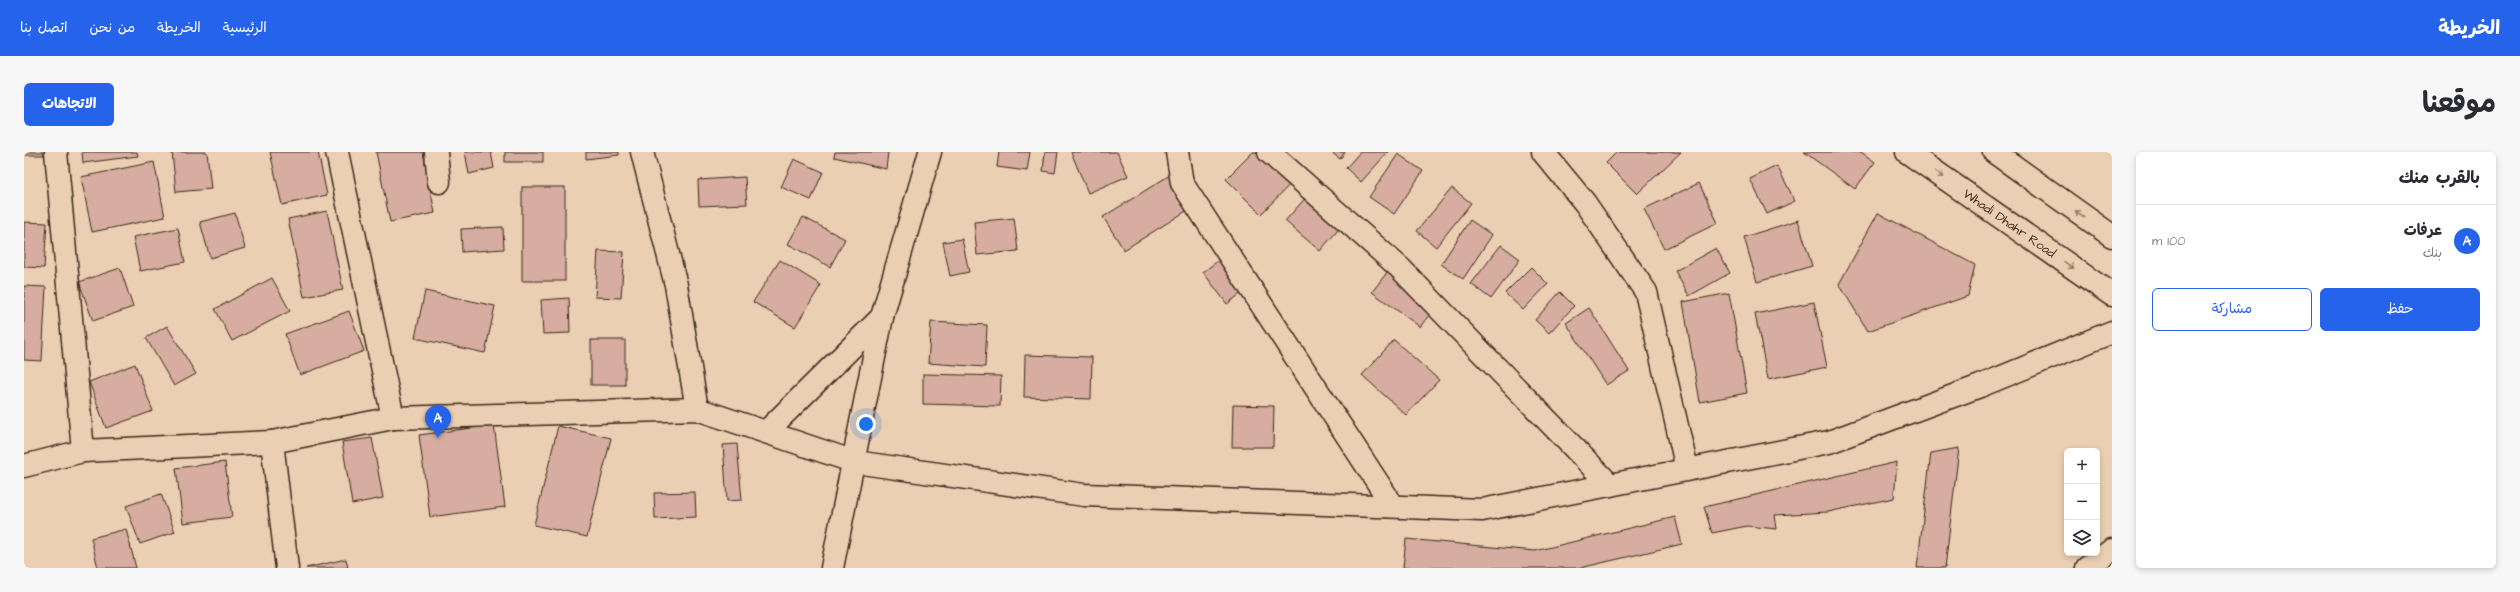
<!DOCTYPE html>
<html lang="ar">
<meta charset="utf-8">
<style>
:root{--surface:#fff;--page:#f7f7f7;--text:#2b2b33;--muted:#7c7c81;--line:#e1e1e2;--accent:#2563eb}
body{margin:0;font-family:"Architects Daughter","Playpen Sans Arabic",sans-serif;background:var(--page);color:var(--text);direction:rtl}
.controls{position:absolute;right:12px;bottom:12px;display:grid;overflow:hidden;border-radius:6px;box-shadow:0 2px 6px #0003}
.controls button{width:36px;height:36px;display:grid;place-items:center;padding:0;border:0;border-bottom:1px solid var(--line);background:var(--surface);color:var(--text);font:20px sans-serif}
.you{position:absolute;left:842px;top:272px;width:14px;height:14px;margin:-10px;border:3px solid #fff;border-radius:50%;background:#1a73e8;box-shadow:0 0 0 6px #1a73e833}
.badge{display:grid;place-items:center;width:26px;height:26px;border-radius:50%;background:var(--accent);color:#fff;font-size:13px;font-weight:700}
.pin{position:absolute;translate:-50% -33px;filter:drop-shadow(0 1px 2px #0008)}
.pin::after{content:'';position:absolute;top:21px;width:14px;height:12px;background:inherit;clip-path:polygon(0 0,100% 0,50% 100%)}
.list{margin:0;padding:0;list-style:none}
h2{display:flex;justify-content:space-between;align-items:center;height:52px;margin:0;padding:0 16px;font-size:17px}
h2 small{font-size:13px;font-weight:400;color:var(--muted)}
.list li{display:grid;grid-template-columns:26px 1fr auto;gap:12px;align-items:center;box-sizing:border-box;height:72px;padding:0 16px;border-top:1px solid var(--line)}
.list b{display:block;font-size:15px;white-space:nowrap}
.list p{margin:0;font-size:13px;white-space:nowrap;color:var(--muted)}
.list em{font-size:13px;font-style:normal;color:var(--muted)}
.actions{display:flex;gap:8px;padding:12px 16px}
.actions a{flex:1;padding:9px 0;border:1px solid var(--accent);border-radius:6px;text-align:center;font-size:14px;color:var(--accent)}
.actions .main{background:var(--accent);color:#fff}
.icon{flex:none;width:22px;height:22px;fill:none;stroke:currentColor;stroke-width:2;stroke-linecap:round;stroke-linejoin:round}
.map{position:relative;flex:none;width:2088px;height:416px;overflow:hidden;direction:ltr;border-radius:6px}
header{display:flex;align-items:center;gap:24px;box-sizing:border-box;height:56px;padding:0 20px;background:var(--accent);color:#fff}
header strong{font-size:19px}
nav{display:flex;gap:22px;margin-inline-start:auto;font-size:14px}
.intro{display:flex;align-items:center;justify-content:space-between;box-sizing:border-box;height:96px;padding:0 24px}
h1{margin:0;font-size:28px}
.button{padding:10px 18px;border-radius:6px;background:var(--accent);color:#fff;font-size:14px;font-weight:700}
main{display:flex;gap:24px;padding:0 24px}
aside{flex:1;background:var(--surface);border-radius:6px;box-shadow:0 2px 6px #0003}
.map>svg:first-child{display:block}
</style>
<header>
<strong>الخريطة</strong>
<nav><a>الرئيسية</a><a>الخريطة</a><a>من نحن</a><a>اتصل بنا</a></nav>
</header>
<div class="intro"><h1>موقعنا</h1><a class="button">الاتجاهات</a></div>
<main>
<aside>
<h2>بالقرب منك<small></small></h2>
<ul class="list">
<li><span class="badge">A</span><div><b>عرفات</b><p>بنك</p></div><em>100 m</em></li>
</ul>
<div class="actions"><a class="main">حفظ</a><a>مشاركة</a></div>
</aside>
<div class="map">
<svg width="2088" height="416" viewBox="0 0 2088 416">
<rect width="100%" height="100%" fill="#ebcfb2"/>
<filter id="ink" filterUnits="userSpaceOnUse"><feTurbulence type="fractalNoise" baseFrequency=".025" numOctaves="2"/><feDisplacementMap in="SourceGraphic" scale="8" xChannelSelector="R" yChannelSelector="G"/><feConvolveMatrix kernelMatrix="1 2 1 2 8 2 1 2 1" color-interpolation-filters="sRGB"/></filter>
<g filter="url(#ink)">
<g fill="#d6ada0" stroke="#3b2a1e">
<rect x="0" y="0" width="20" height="3"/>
<polygon points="58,0 113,0 114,4 59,11"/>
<polygon points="148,0 183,0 187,37 152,40"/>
<polygon points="246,0 294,0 303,43 258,53"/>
<polygon points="352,0 399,0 411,61 366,70"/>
<polygon points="441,0 467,0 470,16 445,22"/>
<rect x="481" y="0" width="38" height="10"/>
<polygon points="562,0 595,0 595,3 562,7"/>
<polygon points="811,0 864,0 862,17 810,5"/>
<polygon points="975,0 1006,0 1003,19 973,15"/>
<polygon points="1021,0 1034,0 1031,21 1019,19"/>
<polygon points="1047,0 1093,0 1104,24 1064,41"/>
<polygon points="1229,0 1253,0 1276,22 1237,62 1202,27"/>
<polygon points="1307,0 1321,0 1316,7"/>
<polygon points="1336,0 1364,0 1337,30 1322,16"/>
<polygon points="1593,0 1657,0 1613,42 1582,11"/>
<polygon points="1780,0 1837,0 1851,10 1831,37"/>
<polygon points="1374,2 1399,19 1370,62 1345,45"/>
<polygon points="770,7 799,20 787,48 757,35"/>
<polygon points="130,10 141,65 68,80 57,25"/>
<polygon points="1753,14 1771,49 1743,62 1726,27"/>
<polygon points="1146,23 1167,56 1100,98 1079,65"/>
<polygon points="721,25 723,52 675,54 674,28"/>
<polygon points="1675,31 1694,71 1640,97 1620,57"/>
<polygon points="1292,34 1326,64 1296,99 1261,69"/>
<rect x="498" y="35" width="43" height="94"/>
<polygon points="1428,36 1447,51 1412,95 1393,79"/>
<polygon points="303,59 319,138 280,145 264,67"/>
<polygon points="211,61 221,96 186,106 176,70"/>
<polygon points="1854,61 1951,113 1944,144 1844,179 1815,132"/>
<polygon points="779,65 821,87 806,115 764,92"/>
<polygon points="990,66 994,99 953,103 950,70"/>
<polygon points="1446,68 1468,83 1439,127 1417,112"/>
<polygon points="1774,68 1788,114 1733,130 1720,85"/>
<polygon points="0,70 23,71 20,116 0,115"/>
<polygon points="479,75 480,97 438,100 437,77"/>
<polygon points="154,76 161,110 116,119 109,85"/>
<polygon points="938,87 945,120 926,124 919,90"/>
<polygon points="1477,93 1496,107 1467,147 1447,132"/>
<polygon points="1692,96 1706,121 1665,144 1651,119"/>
<polygon points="574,99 600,100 597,146 571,145"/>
<polygon points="1203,102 1227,134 1203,152 1179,120"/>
<polygon points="756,108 797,133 771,175 729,150"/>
<polygon points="1371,110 1418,146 1396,175 1348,140"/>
<polygon points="1507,115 1524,132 1499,158 1481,141"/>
<polygon points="96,116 109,155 69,169 55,130"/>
<polygon points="248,126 266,159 208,189 191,157"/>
<polygon points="0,134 22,135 18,209 0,208"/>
<polygon points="401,139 471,154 461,201 391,186"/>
<polygon points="1536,140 1550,154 1525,181 1511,168"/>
<polygon points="1705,141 1723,241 1676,250 1659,150"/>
<polygon points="545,146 546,181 519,182 517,148"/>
<polygon points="1790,150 1803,215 1744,227 1731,162"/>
<polygon points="1565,156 1605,219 1582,233 1542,171"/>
<polygon points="325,159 340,199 276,223 261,182"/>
<polygon points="907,170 963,173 961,215 904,211"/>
<polygon points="143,174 172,222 150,234 122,186"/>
<rect x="567" y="188" width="34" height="45"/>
<polygon points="1370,188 1415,228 1382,263 1338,223"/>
<polygon points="1001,203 1068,205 1067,247 1000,245"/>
<polygon points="111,212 129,259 82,276 65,230"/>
<polygon points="899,222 977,224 976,254 899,252"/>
<polygon points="1209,253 1250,254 1249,295 1208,295"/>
<polygon points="470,273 481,355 406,365 395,283"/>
<polygon points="534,274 587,286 563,385 510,373"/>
<polygon points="348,286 359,346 328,352 318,290"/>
<polygon points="713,292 718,348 703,349 699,293"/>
<polygon points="1935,296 1921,416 1893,416 1907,301"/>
<polygon points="201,310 208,365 159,371 152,316"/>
<polygon points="1873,310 1870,346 1804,360 1751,363 1753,377 1723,374 1688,381 1680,355"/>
<polygon points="671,340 672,365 631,367 630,341"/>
<polygon points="137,342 151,380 116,392 102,354"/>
<polygon points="1651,365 1658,392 1556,416 1379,416 1382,387 1511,399"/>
<polygon points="102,377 112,416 74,416 67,386"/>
<polygon points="322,407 324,416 282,416"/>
</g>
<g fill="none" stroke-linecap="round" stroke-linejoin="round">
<g stroke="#3b2a1e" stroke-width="25">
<g id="minor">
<polyline points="32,0 59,299"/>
<polyline points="313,0 369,266"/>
<polyline points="412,0 415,30"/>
<polyline points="618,0 652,133 673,257"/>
<polyline points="1153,0 1158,31 1369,354"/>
<polyline points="1245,0 1376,116 1586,333"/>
<polyline points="1519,0 1561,51 1622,140 1663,317"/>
<polyline points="742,280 858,165"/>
<polyline points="248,290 263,416"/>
<polyline points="0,314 59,299 248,290 369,266 673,257 831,310 1060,343 1458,358 1805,290 1956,234 2088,180"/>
<polyline points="808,416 858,165 906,0"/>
<polyline points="2063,416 2088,398"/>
</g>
</g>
<g stroke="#3b2a1e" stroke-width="25">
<g id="primary">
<path id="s1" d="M1883,0l205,143"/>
<polyline points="1970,0 2088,84"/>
</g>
</g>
<use href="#minor" stroke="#ebcfb2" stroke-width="22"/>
<use href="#primary" stroke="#ebcfb2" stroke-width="22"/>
</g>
<defs><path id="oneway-shaft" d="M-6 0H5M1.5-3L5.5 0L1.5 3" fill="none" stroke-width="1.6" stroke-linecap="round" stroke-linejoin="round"/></defs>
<g stroke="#937c68">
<use href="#oneway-shaft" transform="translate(1915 22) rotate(35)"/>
<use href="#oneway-shaft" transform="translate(2056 62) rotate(-144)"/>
<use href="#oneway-shaft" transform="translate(2045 113) rotate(35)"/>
</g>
</g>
<g text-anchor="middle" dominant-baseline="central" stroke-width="4" stroke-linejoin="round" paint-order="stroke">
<g font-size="13" fill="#3b2a1e" stroke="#ebcfb2">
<text stroke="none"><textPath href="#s1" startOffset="125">Whadi Dhahr Road</textPath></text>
</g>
</g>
</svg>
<div class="controls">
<button>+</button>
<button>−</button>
<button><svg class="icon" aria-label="layers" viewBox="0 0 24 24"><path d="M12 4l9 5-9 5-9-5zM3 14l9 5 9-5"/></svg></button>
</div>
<div class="you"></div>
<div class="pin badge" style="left:414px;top:286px">A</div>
</div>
</main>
